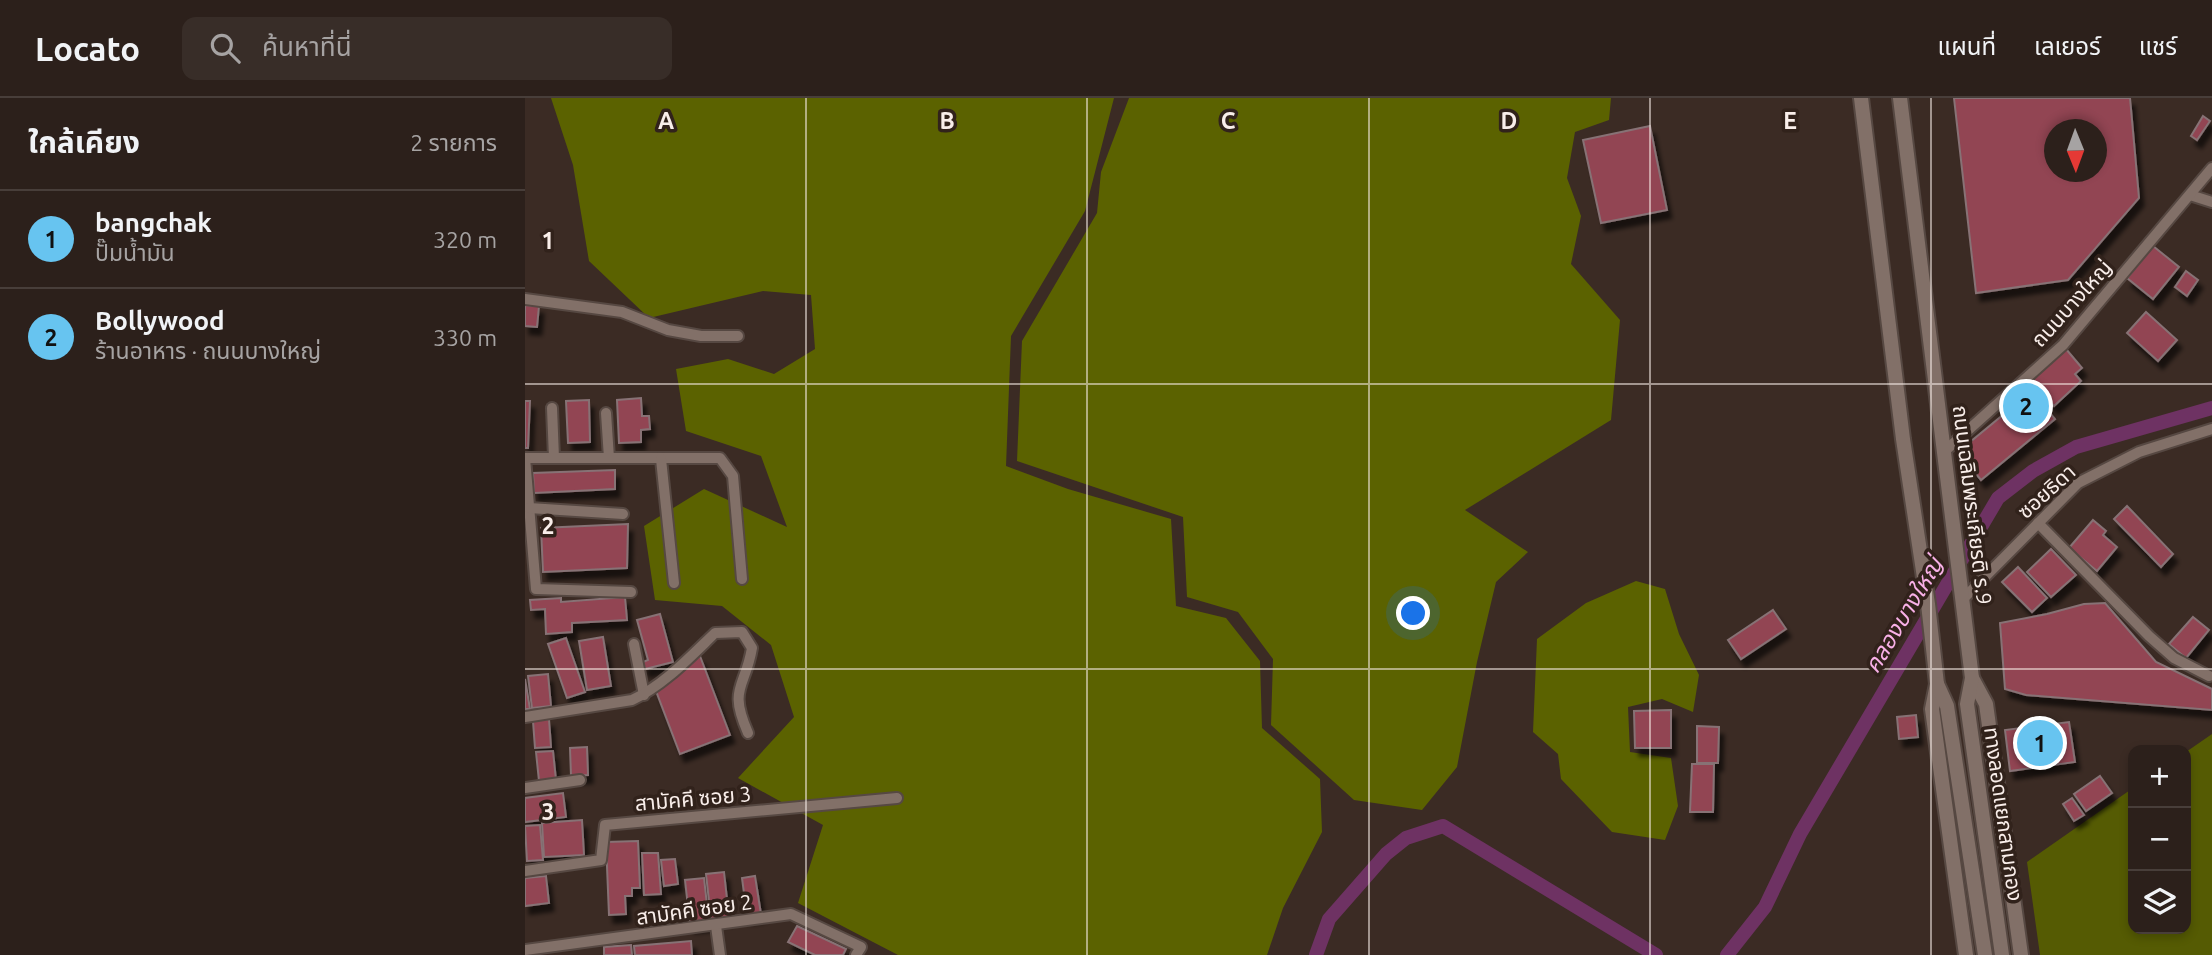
<!DOCTYPE html>
<html lang="th">
<meta charset="utf-8">
<style>
:root{--surface:#2c201b;--page:#382d28;--text:#f1f3f6;--muted:#a6a3a3;--line:#483e3a;--accent:#67c4f0}
body{margin:0;font-family:Ubuntu,"Noto Sans Thai",sans-serif;background:var(--page);color:var(--text)}
.controls{position:absolute;right:21px;bottom:21px;display:grid;overflow:hidden;border-radius:14px;box-shadow:0 4px 10px #0003}
.controls button{width:63px;height:63px;display:grid;place-items:center;padding:0;border:0;border-bottom:2px solid var(--line);background:var(--surface);color:var(--text);font:35px sans-serif}
.compass{position:absolute;left:1519px;top:21px;width:63px;height:63px;border-radius:50%;background:var(--surface);box-shadow:0 4px 10px #0003;rotate:179deg}
.you{position:absolute;left:889px;top:516px;width:24px;height:24px;margin:-18px;border:5px solid #fff;border-radius:50%;background:#1a73e8;box-shadow:0 0 0 10px #1a73e833}
.badge{display:grid;place-items:center;width:46px;height:46px;border-radius:50%;background:var(--accent);color:#111;font-size:23px;font-weight:700}
.pin{position:absolute;translate:-50% -50%;border:4px solid #fff;box-shadow:0 2px 7px #0006}
.list{margin:0;padding:0;list-style:none}
h2{display:flex;justify-content:space-between;align-items:center;height:91px;margin:0;padding:0 28px;font-size:30px}
h2 small{font-size:23px;font-weight:400;color:var(--muted)}
.list li{display:grid;grid-template-columns:46px 1fr auto;gap:21px;align-items:center;box-sizing:border-box;height:98px;padding:0 28px;border-top:2px solid var(--line)}
.list b{display:block;font-size:26px;white-space:nowrap}
.list p{margin:0;font-size:23px;white-space:nowrap;color:var(--muted)}
.list em{font-size:23px;font-style:normal;color:var(--muted)}
.icon{flex:none;width:38px;height:38px;fill:none;stroke:currentColor;stroke-width:2;stroke-linecap:round;stroke-linejoin:round}
.map{position:relative;flex:none;width:1687px;height:857px;overflow:hidden}
header{display:flex;align-items:center;gap:42px;box-sizing:border-box;height:98px;padding:0 35px;background:var(--surface);border-bottom:2px solid var(--line)}
header strong{font-size:33px}
nav{display:flex;gap:38px;margin-inline-start:auto;font-size:24px}
.search{width:490px;height:63px;background:var(--page);display:flex;align-items:center;gap:18px;box-sizing:border-box;padding:0 24px;border-radius:14px;color:var(--muted);font-size:26px}
main{display:flex}
aside{flex:1;background:var(--surface)}
.map>svg:first-child{display:block}
</style>
<header>
<strong>Locato</strong>
<div class="search"><svg class="icon" aria-label="search" viewBox="0 0 24 24"><circle cx="10" cy="10" r="6"/><path d="M15 15l6 6"/></svg>ค้นหาที่นี่</div>
<nav><a>แผนที่</a><a>เลเยอร์</a><a>แชร์</a></nav>
</header>
<main>
<aside>
<h2>ใกล้เคียง<small>2 รายการ</small></h2>
<ul class="list">
<li><span class="badge">1</span><div><b>bangchak</b><p>ปั๊มน้ำมัน</p></div><em>320 m</em></li>
<li><span class="badge">2</span><div><b>Bollywood</b><p>ร้านอาหาร · ถนนบางใหญ่</p></div><em>330 m</em></li>
</ul>
</aside>
<div class="map">
<svg width="1687" height="857" viewBox="0 0 1687 857">
<defs>
<filter id="shadow"><feDropShadow dx="4.5" dy="8" stdDeviation="2" flood-color="#0009"/></filter>
</defs>
<rect width="100%" height="100%" fill="#3b2b24"/>
<polygon fill="#555b03" points="1687,636 1687,857 1515,857 1502,764 1608,690 1608,831 1661,831 1661,654"/>
<g fill="#5b6200">
<polygon points="26,0 589,0 560,113 486,238 481,368 543,391 646,421 651,508 701,520 735,563 737,630 795,681 797,734 758,810 742,857 373,857 273,805 298,727 213,680 269,619 246,547 197,508 130,502 119,428 179,391 262,429 236,358 161,333 151,271 203,261 249,276 290,251 286,197 238,193 124,220 64,163 48,67"/>
<polygon points="604,0 1086,0 1084,22 1050,34 1042,80 1056,118 1046,166 1095,222 1086,322 940,412 1003,454 971,484 952,564 932,669 897,712 829,702 746,627 748,561 713,514 662,499 658,419 492,363 497,243 572,115 576,74"/>
<polygon points="1111,483 1140,491 1154,536 1174,577 1168,614 1137,601 1103,609 1105,654 1146,660 1153,708 1140,742 1087,734 1036,681 1033,656 1008,634 1012,541 1061,505"/>
</g>
<g fill="none" stroke-linecap="round" stroke-linejoin="round">
<g stroke="#6e3263" stroke-width="14">
<polyline points="791,857 804,821 861,756 881,740 918,728 1131,857"/>
<polyline points="1202,857 1240,809 1275,736 1473,400 1508,373 1551,349 1687,310"/>
</g>
</g>
<g fill="#924453" stroke="#877275" stroke-width="2" fill-rule="evenodd" filter="url(#shadow)">
<path d="M1429,0h176l9,100 -71,82 -92,13zM1530,32h42v42h-42z"/>
<polygon points="1678,18 1685,23 1672,42 1666,38"/>
<polygon points="1125,28 1142,112 1076,125 1058,42"/>
<polygon points="1628,148 1654,169 1628,201 1602,180"/>
<polygon points="1661,173 1673,182 1662,198 1650,189"/>
<polygon points="0,207 14,208 12,229 0,228"/>
<polygon points="1621,214 1652,242 1633,263 1602,235"/>
<polygon points="1541,251 1557,270 1550,276 1556,283 1529,308 1506,282"/>
<polygon points="1507,293 1530,321 1456,382 1433,354"/>
<polygon points="116,300 117,318 124,318 125,331 116,332 116,344 94,345 92,302"/>
<polygon points="64,302 65,344 43,345 41,303"/>
<polygon points="0,303 5,303 3,350 0,350"/>
<polygon points="90,372 90,391 9,395 8,375"/>
<polygon points="1602,408 1648,456 1636,469 1589,421"/>
<polygon points="1568,422 1581,433 1578,437 1592,449 1572,473 1544,450"/>
<polygon points="103,426 102,470 18,474 16,430"/>
<polygon points="1526,451 1551,477 1526,499 1502,474"/>
<polygon points="1493,469 1522,500 1507,514 1477,484"/>
<polygon points="100,499 102,522 47,525 47,534 21,536 20,511 6,512 5,502 36,500 36,504"/>
<polygon points="1580,505 1631,564 1687,591 1687,612 1501,597 1480,591 1475,525 1522,516 1559,506"/>
<polygon points="1248,512 1261,531 1216,561 1203,542"/>
<polygon points="135,516 148,564 120,571 118,564 123,562 112,522"/>
<polygon points="1668,519 1684,532 1661,560 1644,546"/>
<polygon points="78,539 86,588 62,592 54,543"/>
<polygon points="41,540 60,594 42,600 23,546"/>
<polygon points="175,558 205,637 155,656 131,593"/>
<polygon points="23,576 26,608 7,610 3,578"/>
<polygon points="0,581 5,611 0,611"/>
<polygon points="1146,612 1146,650 1110,650 1109,613"/>
<polygon points="1391,617 1393,639 1374,641 1372,619"/>
<polygon points="24,621 26,649 10,650 8,623"/>
<polygon points="1544,624 1550,664 1485,673 1480,632"/>
<polygon points="1172,628 1194,629 1193,665 1172,665"/>
<polygon points="62,649 63,677 46,678 45,650"/>
<polygon points="28,653 31,682 14,683 11,654"/>
<polygon points="1167,666 1189,666 1188,714 1165,714"/>
<polygon points="1575,678 1587,695 1561,713 1549,696"/>
<polygon points="38,695 41,719 0,724 0,700"/>
<polygon points="1547,700 1559,717 1549,723 1538,706"/>
<polygon points="57,722 59,757 19,759 17,725"/>
<polygon points="15,727 18,762 2,763 0,728"/>
<polygon points="113,743 115,790 107,790 107,798 100,798 101,816 84,817 81,744"/>
<polygon points="117,755 133,755 136,796 119,797"/>
<polygon points="150,761 153,786 139,788 136,762"/>
<polygon points="199,774 204,819 186,821 181,776"/>
<polygon points="21,778 24,805 0,808 0,780"/>
<polygon points="230,778 236,816 222,818 217,780"/>
<polygon points="179,780 184,825 165,827 160,782"/>
<polygon points="272,828 321,851 318,857 290,857 263,844"/>
<polygon points="166,843 167,857 110,857 109,848"/>
<polygon points="106,847 107,857 79,857 79,849"/>
</g>
<g fill="none" stroke-linecap="round" stroke-linejoin="round">
<g stroke="#564842" stroke-width="14">
<g id="street">
<polyline points="1665,97 1687,104"/>
<polyline points="0,201 97,214 143,232 176,238 213,238"/>
<polyline points="27,310 29,360"/>
<polyline points="81,315 84,360"/>
<polyline points="1421,352 1538,247 1687,70"/>
<polyline points="0,360 195,360 208,378 217,481"/>
<polyline points="0,360 11,491 106,494"/>
<polyline points="136,361 149,485"/>
<polyline points="4,410 98,416"/>
<polyline points="1513,425 1624,538 1649,560 1684,578"/>
<polyline points="1439,500 1553,385 1614,354 1687,331"/>
<polyline points="109,546 119,597"/>
<path d="M0,619l107,-17c32,-15 58,-43 83,-67l27,-1 10,16c-7,41 -24,39 -4,85"/>
<polyline points="0,690 55,682"/>
<polyline points="0,773 76,762 80,727 372,700"/>
<polyline points="191,828 195,857"/>
<polyline points="0,852 266,816 336,849 331,857"/>
</g>
</g>
<g stroke="#564842" stroke-width="18">
<g id="secondary">
<polyline points="1336,0 1378,341 1403,506 1412,586 1407,611 1441,857"/>
<polyline points="1375,0 1447,580 1461,606 1496,857"/>
<polyline points="1447,580 1442,606 1477,857"/>
<polyline points="1412,586 1422,608 1460,857"/>
</g>
</g>
<use href="#street" stroke="#827068" stroke-width="10"/>
<use href="#secondary" stroke="#827068" stroke-width="14"/>
</g>
<path fill="none" stroke="#f9eeea" stroke-width="2" stroke-opacity="0.55" d="M281,0v857M562,0v857M844,0v857M1125,0v857M1406,0v857M0,286h1687M0,571h1687"/>
<g text-anchor="middle" dominant-baseline="central" stroke-width="7" stroke-linejoin="round" paint-order="stroke">
<g font-size="21" fill="#f9eeea" stroke="#31221b">
<text transform="translate(1546 205) rotate(-48)">ถนนบางใหญ่</text>
<text transform="translate(1521 393) rotate(-42)">ซอยธิดา</text>
<text transform="translate(1448 407) rotate(83)">ถนนเฉลิมพระเกียรติ ร.9</text>
<text transform="translate(168 700) rotate(-5)">สามัคคี ซอย 3</text>
<text transform="translate(1479 716) rotate(82)">ทางลอดแยกสามกอง</text>
<text transform="translate(169 811) rotate(-8)">สามัคคี ซอย 2</text>
</g>
<g font-size="23" font-style="italic" fill="#f8b0e7" stroke="#31221b">
<text transform="translate(1378 517) rotate(-59)">คลองบางใหญ่</text>
</g>
</g>
<g font-size="23" text-anchor="middle" font-weight="bold" fill="#f9eeea" stroke="#31221b" stroke-width="7" stroke-linejoin="round" paint-order="stroke">
<text x="141" y="31">A</text>
<text x="422" y="31">B</text>
<text x="703" y="31">C</text>
<text x="984" y="31">D</text>
<text x="1265" y="31">E</text>
<text x="23" y="151">1</text>
<text x="23" y="436">2</text>
<text x="23" y="722">3</text>
</g>
</svg>
<div class="controls">
<button>+</button>
<button>−</button>
<button><svg class="icon" aria-label="layers" viewBox="0 0 24 24"><path d="M12 4l9 5-9 5-9-5zM3 14l9 5 9-5"/></svg></button>
</div>
<svg class="compass" viewBox="-18 -18 36 36"><path d="M0-13l5 13h-10z" fill="#e53935"/><path d="M0 13l5-13h-10z" fill="#a6a3a3"/></svg>
<div class="you"></div>
<div class="pin badge" style="left:1515px;top:645px">1</div>
<div class="pin badge" style="left:1501px;top:308px">2</div>
</div>
</main>
